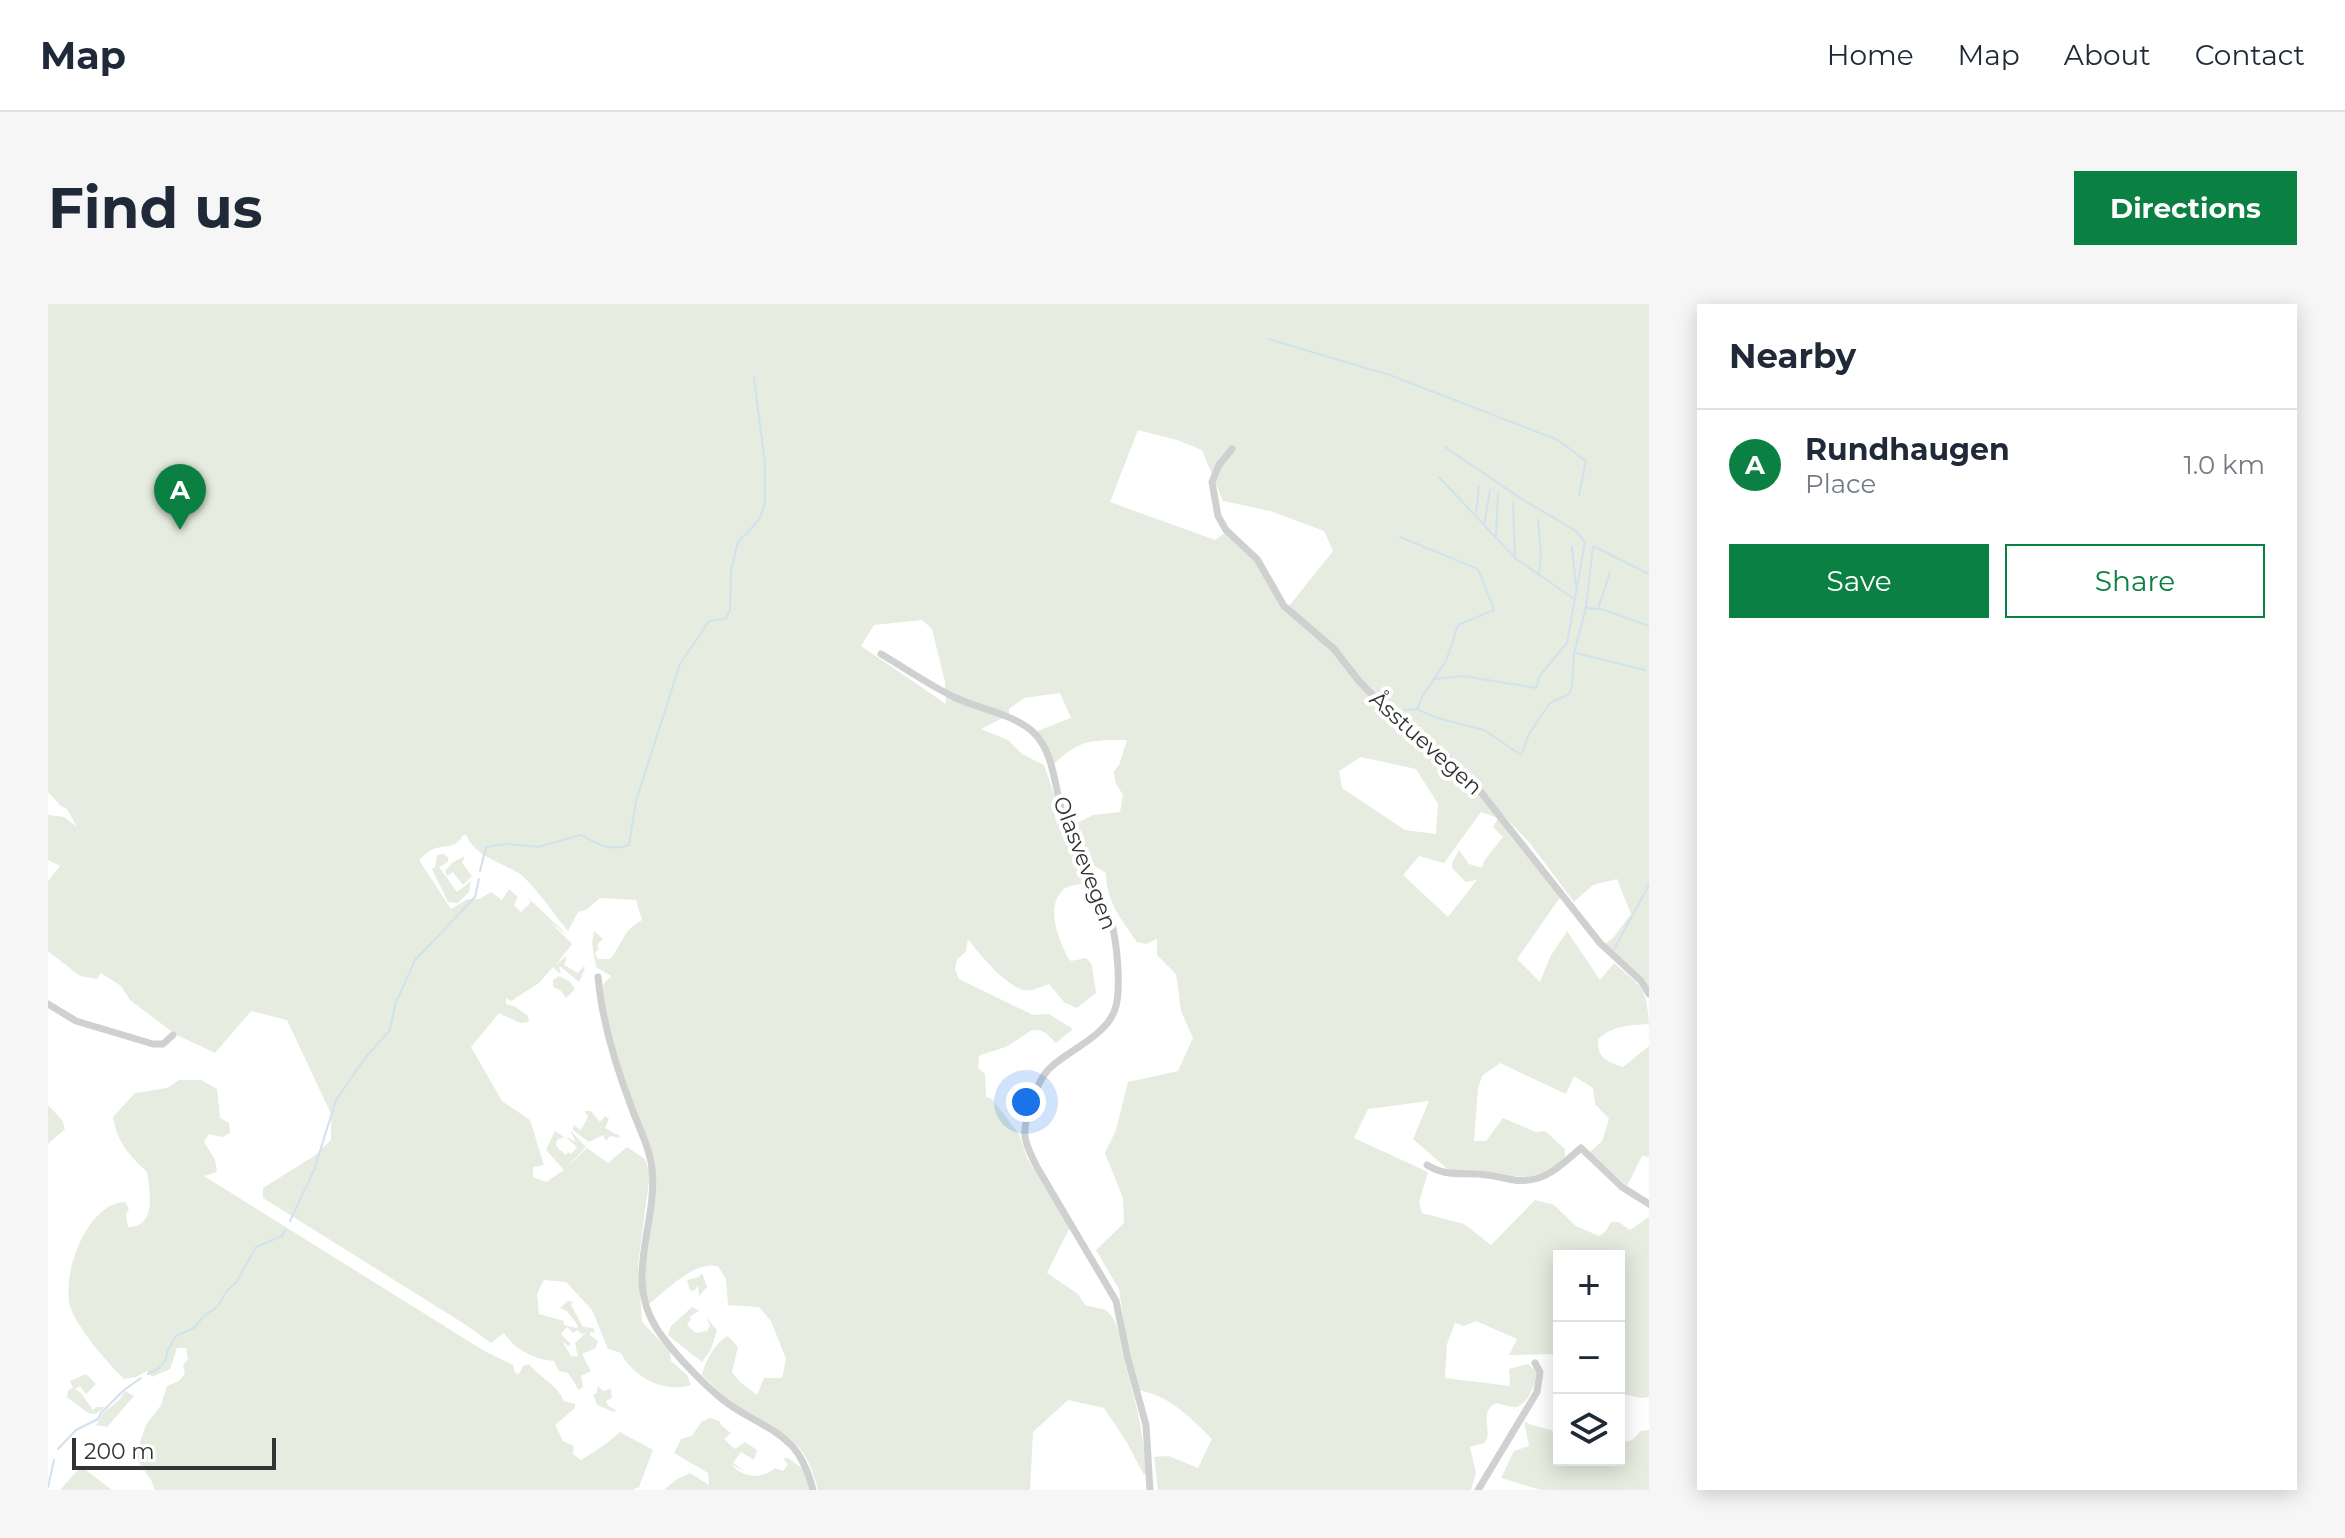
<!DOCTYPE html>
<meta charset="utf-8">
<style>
:root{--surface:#fff;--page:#f6f6f7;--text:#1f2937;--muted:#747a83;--line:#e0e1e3;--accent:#0b8043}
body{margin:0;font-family:Montserrat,sans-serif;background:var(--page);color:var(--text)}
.controls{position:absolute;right:24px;bottom:24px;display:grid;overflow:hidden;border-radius:0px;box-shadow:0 4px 20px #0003}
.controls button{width:72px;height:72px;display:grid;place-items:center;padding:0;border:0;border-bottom:2px solid var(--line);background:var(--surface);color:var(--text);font:40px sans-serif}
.scale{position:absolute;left:24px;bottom:20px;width:204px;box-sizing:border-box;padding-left:8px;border:4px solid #333;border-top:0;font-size:22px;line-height:28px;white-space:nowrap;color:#333;-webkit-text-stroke:6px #fff;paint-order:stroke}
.you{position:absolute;left:978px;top:798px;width:28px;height:28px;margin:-20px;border:6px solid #fff;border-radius:50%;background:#1a73e8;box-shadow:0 0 0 12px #1a73e833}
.badge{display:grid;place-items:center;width:52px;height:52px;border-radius:50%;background:var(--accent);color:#fff;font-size:26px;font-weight:700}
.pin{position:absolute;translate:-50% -66px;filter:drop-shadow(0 2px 4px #0008)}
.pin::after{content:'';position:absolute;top:42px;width:28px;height:24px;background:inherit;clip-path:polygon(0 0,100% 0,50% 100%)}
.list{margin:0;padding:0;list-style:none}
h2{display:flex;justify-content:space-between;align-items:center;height:104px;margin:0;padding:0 32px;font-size:34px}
h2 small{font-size:26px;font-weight:400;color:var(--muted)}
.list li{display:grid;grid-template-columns:52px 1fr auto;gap:24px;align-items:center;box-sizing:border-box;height:112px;padding:0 32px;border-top:2px solid var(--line)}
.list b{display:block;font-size:30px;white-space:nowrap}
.list p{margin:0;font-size:26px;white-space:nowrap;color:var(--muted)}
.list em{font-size:26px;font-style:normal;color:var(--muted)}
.actions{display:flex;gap:16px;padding:24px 32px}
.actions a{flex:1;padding:18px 0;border:2px solid var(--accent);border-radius:0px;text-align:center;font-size:28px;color:var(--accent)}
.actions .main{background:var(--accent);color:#fff}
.icon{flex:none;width:44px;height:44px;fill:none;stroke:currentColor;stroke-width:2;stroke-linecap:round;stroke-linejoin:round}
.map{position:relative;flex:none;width:1601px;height:1186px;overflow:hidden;border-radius:0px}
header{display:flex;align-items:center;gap:48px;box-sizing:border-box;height:112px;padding:0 40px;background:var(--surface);border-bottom:2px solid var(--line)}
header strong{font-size:38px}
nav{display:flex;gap:44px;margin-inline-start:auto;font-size:28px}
.intro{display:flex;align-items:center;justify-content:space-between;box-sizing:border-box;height:192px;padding:0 48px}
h1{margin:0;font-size:56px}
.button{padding:20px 36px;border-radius:0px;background:var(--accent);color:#fff;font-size:28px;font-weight:700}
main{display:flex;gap:48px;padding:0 48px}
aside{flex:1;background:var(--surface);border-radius:0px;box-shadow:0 4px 20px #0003}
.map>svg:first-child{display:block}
</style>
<header>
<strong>Map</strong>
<nav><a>Home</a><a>Map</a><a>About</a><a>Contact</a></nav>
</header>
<div class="intro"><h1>Find us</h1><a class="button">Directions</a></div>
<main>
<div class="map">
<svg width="1601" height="1186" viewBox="0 0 1601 1186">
<rect width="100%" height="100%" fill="#fff"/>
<g fill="#e6ecdf" fill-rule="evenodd">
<path d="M0,0h1601v683l-44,-43 8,-6 18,-24 -14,-35 -24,6 -19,17 -45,-60 -27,-28 59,82 -44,63 23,23 10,-25 17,-26 33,49 14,-17c29,25 33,24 35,64l-1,-3c-19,1 -35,2 -50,15 -1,19 9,23 25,28l26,-21v111l-7,-1 -15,30 -37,-34 12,-11 7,-22 -14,-15 -2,-16 -19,-12 -8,18 -66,-31 -18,13 -4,12 -4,53h12l17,-23 33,14 9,-1 20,18v8c-29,29 -46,19 -82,14 -11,-1 -21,2 -32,1l-38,-33 16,-38 -61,8 -14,29 74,34 -9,30 3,11 42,11 27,21 44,-45 19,5 22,21 23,10 6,-4 6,-10h8l11,8 19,-13v180l-9,1 -21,-5v-137h-60v98l-50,1 8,-16 -41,-18 -12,5 -9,-3 -8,21 -2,34 65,8 -1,-17 19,-5 8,7c1,10 -7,32 -19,36 -5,1 -15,-3 -21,-4 -16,9 -6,22 -9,36l-3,4 -14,4 6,26 -5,17h-313l-4,-33 15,-1 29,12 14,-29c-22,-22 -42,-43 -74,-49l-11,-43 -8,-58 -23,-39 28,-27 -1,-25 -18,-45 11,-23 12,-48 50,-11 15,-33 -12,-27 -5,-37 -19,-19v-16l-11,5 -9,-2c-15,-22 -31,-40 -31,-69l-13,-8 -22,-42 8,-1 14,-7 27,-3 3,-17 -8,-13 -1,-11 5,-6 8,-25c-34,0 -48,-1 -73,24l-19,-32 36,-14 -11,-25 -36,5 -15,11v6l-28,14 27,11 14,14 22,11 15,44 -4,7 1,6 10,12 22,47c-7,4 -17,3 -24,8 -20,18 -5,50 4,69l3,3 15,-3 6,7 4,28 -19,15 -12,-5 -16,-19c-8,2 -16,8 -25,6 -17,-3 -46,-37 -56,-51l-2,12 -9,9 -2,9 4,10 74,36 16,-1 24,15 -17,14c-21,-23 -24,-12 -45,1 -10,6 -21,7 -32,12l-1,12 7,6 1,23 6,2 27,35 8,24 43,69 -23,46 31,21 7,11 21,5c14,13 13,29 17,46 11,41 21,73 23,117l-2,2 -18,-34 -22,-33 -36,-8 -35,32 -3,58h-212c-14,-59 -41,-55 -84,-86 -11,-8 -22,-20 -32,-29 3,-13 14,-34 26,-39l10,11 -6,25 8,10 17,13 7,-17h18l4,-19 -15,-38 -12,-14 -31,-2 -2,-26 -8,-13c-25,-5 -51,24 -70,39l-5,-34 11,-99 -46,-135 -7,-50 10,-11 -15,-9 -4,-24 2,-12 9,8 -6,6 2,4 -4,4 3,6h12c14,-16 10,-26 32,-39l-6,-20 -36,-2 -14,12 -8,2 -10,19c-12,-14 -37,-51 -51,-59 -19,-11 -42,-16 -51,-37l-4,1c-7,14 -18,8 -31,14 -2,1 -10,8 -12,10l32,49 17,-10h12l11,-7 11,8 7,-11 9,8 -4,8 7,7 10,-10 -6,-7 37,35 5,5 -17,-13 22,22 -17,22 10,-9 2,1 -3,7 14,8 6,-7 1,2 -6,14 -18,-15h-2l2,6h-2l-6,-6 -14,16 -28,18 -5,-3v6l8,2 14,10 1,6 -9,1 -21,-10 -28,34 31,54 28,19 14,45 -11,2v10l13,5 18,-12 -18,-20 9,-19 9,6 -7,3 -1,6 10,9 2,-3 3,2 6,-7 -12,-11 11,6 -6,-12 16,17 -21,22 22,-21 21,15 19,-16 18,12 5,15 -12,90 4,58 28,29 1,10 16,14 4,10c-27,9 -59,-9 -70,-32l-13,-4 -16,-39 -26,-28 -22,-2 -7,14 2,20 25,7v4l12,3 2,-2 -11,-15 -7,-3 8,-7 5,1 -2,3 12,22 10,1 2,5 -5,-1v3l8,6 -2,7 -14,6 9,17 -10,5 2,11 -4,3 -11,-17 -9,-2 -5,-10c-19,-1 -40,-12 -50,-28l-13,10 -25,-18 -203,-127v-10l51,-32 17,-16v-26l-44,-94 -36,-9 -36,42 -40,-19 -45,-34 -9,-14 -20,-13 -4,6 -17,-3 -32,-25v-70l12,-15 -12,-6v-45l16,2 13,10 -10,-18 -6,-3 -13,-14zM1090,126l39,10 25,10 21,51 47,10 54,20 9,20 -44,55 -3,-1 -30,-51 -27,-24 -14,10 -105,-38zM874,316l10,9 13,53 1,22 -85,-58 13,-21zM1313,453l55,12 22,35 -2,30 -31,-4 -63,-42 -3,-17zM1433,508l17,6 -5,9 10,10 -19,24 -2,7 -13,-4 -10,-14 -7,13v5l14,14 11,-2 -29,37 -45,-42 16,-19 25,7zM519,1023l6,6 4,-3 5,4 5,-2 -12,11 3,14 -7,-1 -9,-15 6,5 3,-2 -10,-10z"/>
<polygon points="389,551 395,550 400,553 400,558 391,563 409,588 423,577 421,588 410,599 400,598 384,565 387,563"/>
<polygon points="417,552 414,559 424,572 415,581 405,568 399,572 397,567 404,559"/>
<polygon points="511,672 522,678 527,685 518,694 512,686 505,683 505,676"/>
<path d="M131,776h22l16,9 3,29 9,5 1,10 -8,4 -13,-3 -5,8 11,18 2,12 -13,4 282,176 27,13 2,8 4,1 4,-8 6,-2c13,16 26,18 35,37l11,3v4l-20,17 8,16 11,5 -1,8 8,6 25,-16 14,-12 33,18 -14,37 -7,3h-477l-4,-10 -16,-23 11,-32 15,-20 6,-19 12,-5 6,-7 -2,-9 5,-6 -2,-11h-9l-7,21 -18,8 -5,-6 -11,6 -12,2c-18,-18 -39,-42 -51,-65 -16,-31 12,-111 52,-112l4,6 -3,7 2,12c29,0 22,-35 19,-55 -18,-17 -30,-30 -34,-55l22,-24 32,-5z"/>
<polygon points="0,801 14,816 17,825 0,840"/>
<polygon points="537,807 543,807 552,818 557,812 561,815 557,824 572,832 571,834 562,832 558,837 555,831 541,838 525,826 525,821 533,826 540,813"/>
<polygon points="654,969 659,983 651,992 650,981 647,986 642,987 639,976 651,973"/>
<polygon points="644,1003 651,1007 641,1013 643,1015 639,1021 648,1029 659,1027 662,1022 658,1013 669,1026 663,1045 654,1058 620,1031 623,1022"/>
<polygon points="38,1070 48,1080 38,1090 32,1082 27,1085 32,1088 45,1106 48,1103 57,1103 48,1110 40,1109 19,1093 20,1086 25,1084 22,1077"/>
<polygon points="550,1082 555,1087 563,1085 564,1094 558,1097 560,1102 568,1106 566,1108 549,1101 545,1090 548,1090"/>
<polygon points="77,1087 86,1092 59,1123 48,1121 55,1109 72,1095"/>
<path d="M662,1114l9,3 3,5 9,7 -7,6 11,10 10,-7 12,8 -3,10 -13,-8 -8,11 14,10 -16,-9c12,14 30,16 44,4l8,3 5,-7 -5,-5 5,-1 17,12 6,20h-147l13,-11 13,-6 19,12 -1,-12 -34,-20 7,-14 11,-3 9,-14z"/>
<path d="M1476,1117c10,7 24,6 35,13v26h60v-19c11,2 15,-1 21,-10l9,-1v60h-108l-40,-12 13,-27 15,-5z"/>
<polygon points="35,1164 64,1186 12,1186 29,1167"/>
</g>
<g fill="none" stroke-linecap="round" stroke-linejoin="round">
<g stroke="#cfe2ee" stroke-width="2">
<polyline points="1220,35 1342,71 1510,136 1538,157 1531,191"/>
<polyline points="1391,173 1467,254 1526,295"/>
<polyline points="1465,199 1467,254"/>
<polyline points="1428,209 1431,183"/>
<polyline points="1490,216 1493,251 1491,270"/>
<polyline points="1436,221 1442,186"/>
<polyline points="1448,232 1450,189"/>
<polyline points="1352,233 1430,265 1446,306 1410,321 1398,357 1374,393 1369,405 1356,406"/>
<polyline points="1524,243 1528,282"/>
<polyline points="1538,304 1554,305 1601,322"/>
<polyline points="1550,305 1562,268"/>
<polyline points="1528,349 1597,366"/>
<polyline points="1387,375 1415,372 1488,384 1492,371 1519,339 1537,238 1528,227 1472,194 1397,143"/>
<polyline points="1369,405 1386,413 1436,426 1473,451 1481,430 1502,399 1521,390 1524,382 1526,349 1538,304 1545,242 1601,270"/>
<path d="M432,567l6,-24 21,-3 31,3 43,-12c17,9 29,17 48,10l7,-44 44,-137 29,-43 16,-2 5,-8 1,-40 7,-29 21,-22 6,-16v-41l-11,-85"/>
<polyline points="1565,647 1601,581"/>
<polyline points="242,917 266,866 288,796 317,754 342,726 347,701 367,656 427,593 431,575"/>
<polyline points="100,1070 111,1064 118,1056 119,1048 128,1032 146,1024 156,1012 170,1002 178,988 189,977 208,943 234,932 237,926"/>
<polyline points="10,1145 28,1126 50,1115 53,1109 76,1086 93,1074"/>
<polyline points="0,1183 6,1156"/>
</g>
<g stroke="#d0d0d0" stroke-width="7">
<polyline points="1184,145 1171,161 1164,178 1170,212 1178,226 1209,255 1236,302 1286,345 1311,377 1355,423 1397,451 1424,477 1552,639 1593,677 1601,690"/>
<path d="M833,350c24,14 48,31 73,43 24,12 57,16 78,34 22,19 23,58 31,85 12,36 37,68 48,105 6,20 10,65 5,85 -7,29 -46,43 -65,61 -11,10 -15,24 -20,37 -10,29 -8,36 6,63l79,134 11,55 19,69 4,65"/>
<path d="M550,673c4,45 17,87 33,129 7,20 19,42 21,63 6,55 -29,108 5,160 15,23 53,63 76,78 42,27 66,28 80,83"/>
<polyline points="0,700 28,717 105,740 115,740 125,731"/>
<path d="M1379,861c18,11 30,8 49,9 13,0 26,4 38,6 30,4 46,-14 67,-32l41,39 27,17"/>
<polyline points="1430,1186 1489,1088 1492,1068 1487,1059"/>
</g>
</g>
<g text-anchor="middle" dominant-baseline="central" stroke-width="8" stroke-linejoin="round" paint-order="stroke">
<g font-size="22" fill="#333" stroke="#fff">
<text transform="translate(1378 439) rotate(42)">Åsstuevegen</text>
<text transform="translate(1037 559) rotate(69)">Olasvevegen</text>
</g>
</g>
</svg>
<div class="controls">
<button>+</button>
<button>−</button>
<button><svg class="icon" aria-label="layers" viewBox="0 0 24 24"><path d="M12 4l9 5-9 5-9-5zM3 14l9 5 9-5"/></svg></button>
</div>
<div class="scale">200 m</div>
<div class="you"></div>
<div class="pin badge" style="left:132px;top:226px">A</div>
</div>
<aside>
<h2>Nearby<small></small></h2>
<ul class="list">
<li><span class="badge">A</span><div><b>Rundhaugen</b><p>Place</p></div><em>1.0 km</em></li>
</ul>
<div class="actions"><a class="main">Save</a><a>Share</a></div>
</aside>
</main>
